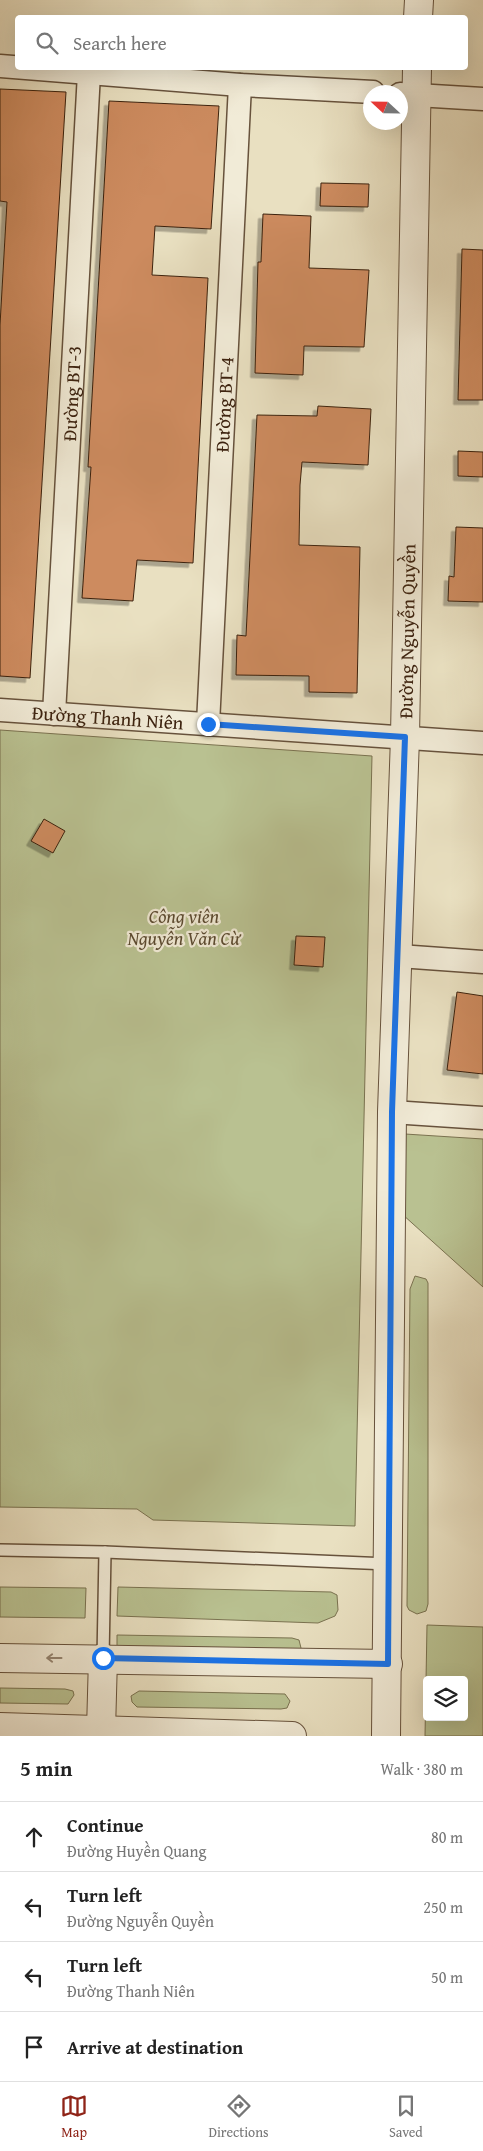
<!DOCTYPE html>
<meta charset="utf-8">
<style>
:root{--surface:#fff;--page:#f6f6f6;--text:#222;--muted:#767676;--line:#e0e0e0;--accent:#8f2418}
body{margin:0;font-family:"Gentium Book Plus",serif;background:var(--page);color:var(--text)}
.controls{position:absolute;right:15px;bottom:15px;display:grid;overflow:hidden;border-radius:5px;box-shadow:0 5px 20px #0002}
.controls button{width:45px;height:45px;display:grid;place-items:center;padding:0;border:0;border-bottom:1px solid var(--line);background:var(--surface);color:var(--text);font:25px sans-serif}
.compass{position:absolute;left:363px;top:85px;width:45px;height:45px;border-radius:50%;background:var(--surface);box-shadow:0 5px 20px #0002;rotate:292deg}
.stop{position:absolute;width:15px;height:15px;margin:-11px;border:4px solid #1a73e8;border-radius:50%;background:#fff}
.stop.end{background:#1a73e8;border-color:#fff;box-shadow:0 1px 5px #0008}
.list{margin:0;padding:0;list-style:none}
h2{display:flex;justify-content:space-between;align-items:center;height:65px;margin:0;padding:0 20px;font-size:21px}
h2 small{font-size:16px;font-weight:400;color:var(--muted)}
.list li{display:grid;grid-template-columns:32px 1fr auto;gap:15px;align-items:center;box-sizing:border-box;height:70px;padding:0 20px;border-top:1px solid var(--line)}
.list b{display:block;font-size:19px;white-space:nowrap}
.list p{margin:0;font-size:16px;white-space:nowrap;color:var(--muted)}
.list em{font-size:16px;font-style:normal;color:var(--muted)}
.icon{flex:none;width:28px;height:28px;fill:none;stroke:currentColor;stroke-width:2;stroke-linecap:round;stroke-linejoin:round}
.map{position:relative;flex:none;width:483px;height:1736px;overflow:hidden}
.search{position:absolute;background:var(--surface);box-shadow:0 5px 20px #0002;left:15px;right:15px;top:15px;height:55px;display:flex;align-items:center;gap:12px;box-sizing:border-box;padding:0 18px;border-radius:5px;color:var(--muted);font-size:19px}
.sheet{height:345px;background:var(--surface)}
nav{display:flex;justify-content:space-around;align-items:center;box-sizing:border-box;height:70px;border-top:1px solid var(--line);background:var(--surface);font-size:14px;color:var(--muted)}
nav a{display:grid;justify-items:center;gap:2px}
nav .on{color:var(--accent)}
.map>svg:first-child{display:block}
</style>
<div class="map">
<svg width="483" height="1736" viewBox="0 0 483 1736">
<defs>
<filter id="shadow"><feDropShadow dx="-4.5" dy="4.5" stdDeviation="0" flood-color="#0004"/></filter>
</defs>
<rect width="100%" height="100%" fill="#e9e0c1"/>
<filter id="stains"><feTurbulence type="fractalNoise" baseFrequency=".004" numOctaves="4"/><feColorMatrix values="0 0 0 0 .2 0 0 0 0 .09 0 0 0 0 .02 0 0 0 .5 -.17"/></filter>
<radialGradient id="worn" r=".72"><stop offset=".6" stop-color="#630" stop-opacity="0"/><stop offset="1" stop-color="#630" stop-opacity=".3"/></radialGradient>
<g fill="#b9c191" stroke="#7a7250" fill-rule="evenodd">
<polygon points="0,730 372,756 355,1526 153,1520 137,1509 0,1507"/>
<polygon points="405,1134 483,1139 483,1287 402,1214"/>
<polygon points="415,1276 426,1279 428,1283 428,1604 426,1611 417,1614 409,1610 407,1606 410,1289"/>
<polygon points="0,1587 86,1588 85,1618 0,1617"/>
<polygon points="118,1587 331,1592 337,1595 338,1610 335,1616 318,1623 117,1616"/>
<path d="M427,1625l56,2v109h-58zM427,1680h37v37h-37z"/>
<polygon points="117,1635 292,1638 299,1640 301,1648 299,1654 117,1652"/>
<polygon points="0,1688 65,1689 73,1691 74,1695 68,1704 0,1703"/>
<polygon points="139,1691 285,1694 290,1701 287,1708 281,1709 137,1707 132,1702 131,1696"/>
</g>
<g fill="#cd8b5f" stroke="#3c220f" filter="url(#shadow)">
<polygon points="0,89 66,92 30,678 0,676 0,325 7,202 0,201"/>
<polygon points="109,101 219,106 211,229 155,226 152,275 208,278 193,563 137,560 133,601 82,598 91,467 88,467"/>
<polygon points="321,183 369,184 368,207 320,206"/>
<polygon points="263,214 311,216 309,268 369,270 364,347 304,346 303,375 255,373 258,262 261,262"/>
<polygon points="462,249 483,250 483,400 458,400"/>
<polygon points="318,406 371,409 368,465 302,462 300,485 299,545 360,547 357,693 309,692 309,676 236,675 237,635 246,636 257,415 317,416"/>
<polygon points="458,451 483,452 483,477 458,476"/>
<polygon points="456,527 483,528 483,602 448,601 449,576 454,577"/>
<polygon points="44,819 65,831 53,853 31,841"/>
<polygon points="296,936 325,937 323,967 294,965"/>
<polygon points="457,992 483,996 483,1074 447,1070"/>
</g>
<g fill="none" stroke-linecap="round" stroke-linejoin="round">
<g stroke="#67523c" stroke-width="14">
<g id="service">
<polyline points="0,1550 105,1552 388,1564"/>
<polyline points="103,1658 105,1552"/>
</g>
</g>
<g stroke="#67523c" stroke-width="25">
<g id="minor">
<polyline points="0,66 240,85 373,92"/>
<polyline points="400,94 483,99"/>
<path id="s1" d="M0,710l483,33"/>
<path id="s2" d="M54,714l35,-641"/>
<path id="s3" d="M208,724l32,-639"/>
<polyline points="399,956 483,962"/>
<polyline points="392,1112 483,1118"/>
</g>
</g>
<g stroke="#67523c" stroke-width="30">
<g id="tertiary">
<polyline points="418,18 419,0"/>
<polyline points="0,1658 388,1664"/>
<polyline points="0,1727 292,1736"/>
<polyline points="101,1730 103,1658"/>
<path id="s4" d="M386,1736l6,-624 13,-375 12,-669"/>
</g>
</g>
<use href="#service" stroke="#f1ebd7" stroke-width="11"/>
<use href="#minor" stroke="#f1ebd7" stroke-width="22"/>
<use href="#tertiary" stroke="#f1ebd7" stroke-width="28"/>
</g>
<defs><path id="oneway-shaft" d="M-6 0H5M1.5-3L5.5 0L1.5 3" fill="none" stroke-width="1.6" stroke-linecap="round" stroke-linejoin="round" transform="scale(1.25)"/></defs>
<use stroke="#968673" href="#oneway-shaft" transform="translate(54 1658) rotate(-180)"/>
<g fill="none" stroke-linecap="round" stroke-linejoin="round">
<polyline stroke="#1a73e8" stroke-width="6" points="103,1658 388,1664 392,1112 405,737 208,724"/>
</g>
<g text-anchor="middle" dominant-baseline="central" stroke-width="4.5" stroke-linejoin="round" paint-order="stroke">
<g font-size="19" fill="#3c220f" stroke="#f1ebd7">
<text stroke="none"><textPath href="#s2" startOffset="321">Đường BT-3</textPath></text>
<text stroke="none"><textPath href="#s3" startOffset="320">Đường BT-4</textPath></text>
<text stroke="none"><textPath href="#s4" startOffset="1105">Đường Nguyễn Quyền</textPath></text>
<text stroke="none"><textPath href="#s1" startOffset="108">Đường Thanh Niên</textPath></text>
</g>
<g font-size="19" font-style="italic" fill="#5b4a30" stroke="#f1ebd7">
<text x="184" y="916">Công viên<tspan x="184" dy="22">Nguyễn Văn Cừ</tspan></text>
</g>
</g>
<rect width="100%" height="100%" filter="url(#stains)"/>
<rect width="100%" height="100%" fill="url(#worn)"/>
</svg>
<div class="controls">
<button><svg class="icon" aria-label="layers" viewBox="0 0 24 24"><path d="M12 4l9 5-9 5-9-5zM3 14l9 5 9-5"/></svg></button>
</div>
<svg class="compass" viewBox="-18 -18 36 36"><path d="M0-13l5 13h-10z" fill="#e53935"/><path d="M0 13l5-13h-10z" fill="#767676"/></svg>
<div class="stop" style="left:103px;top:1658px"></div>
<div class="stop end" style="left:208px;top:724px"></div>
<div class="search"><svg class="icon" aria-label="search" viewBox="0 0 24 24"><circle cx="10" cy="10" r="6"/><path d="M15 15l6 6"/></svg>Search here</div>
</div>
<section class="sheet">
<h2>5 min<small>Walk · 380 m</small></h2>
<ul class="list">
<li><svg class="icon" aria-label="ahead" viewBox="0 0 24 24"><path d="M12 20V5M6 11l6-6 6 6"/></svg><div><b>Continue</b><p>Đường Huyền Quang</p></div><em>80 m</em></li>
<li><svg class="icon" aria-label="left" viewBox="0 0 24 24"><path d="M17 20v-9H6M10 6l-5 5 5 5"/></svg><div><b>Turn left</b><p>Đường Nguyễn Quyền</p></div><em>250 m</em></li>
<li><svg class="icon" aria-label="left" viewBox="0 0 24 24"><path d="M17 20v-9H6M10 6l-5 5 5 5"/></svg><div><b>Turn left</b><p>Đường Thanh Niên</p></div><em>50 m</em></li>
<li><svg class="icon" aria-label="arrive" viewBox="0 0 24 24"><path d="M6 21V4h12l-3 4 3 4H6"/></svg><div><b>Arrive at destination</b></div></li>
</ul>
</section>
<nav>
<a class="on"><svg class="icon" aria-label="map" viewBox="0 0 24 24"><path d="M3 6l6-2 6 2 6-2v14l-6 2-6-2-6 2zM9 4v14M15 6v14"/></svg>Map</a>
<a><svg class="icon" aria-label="directions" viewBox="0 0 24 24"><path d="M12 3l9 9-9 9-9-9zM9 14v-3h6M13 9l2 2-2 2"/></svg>Directions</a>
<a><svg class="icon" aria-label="saved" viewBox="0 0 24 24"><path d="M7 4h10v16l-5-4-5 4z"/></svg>Saved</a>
</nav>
